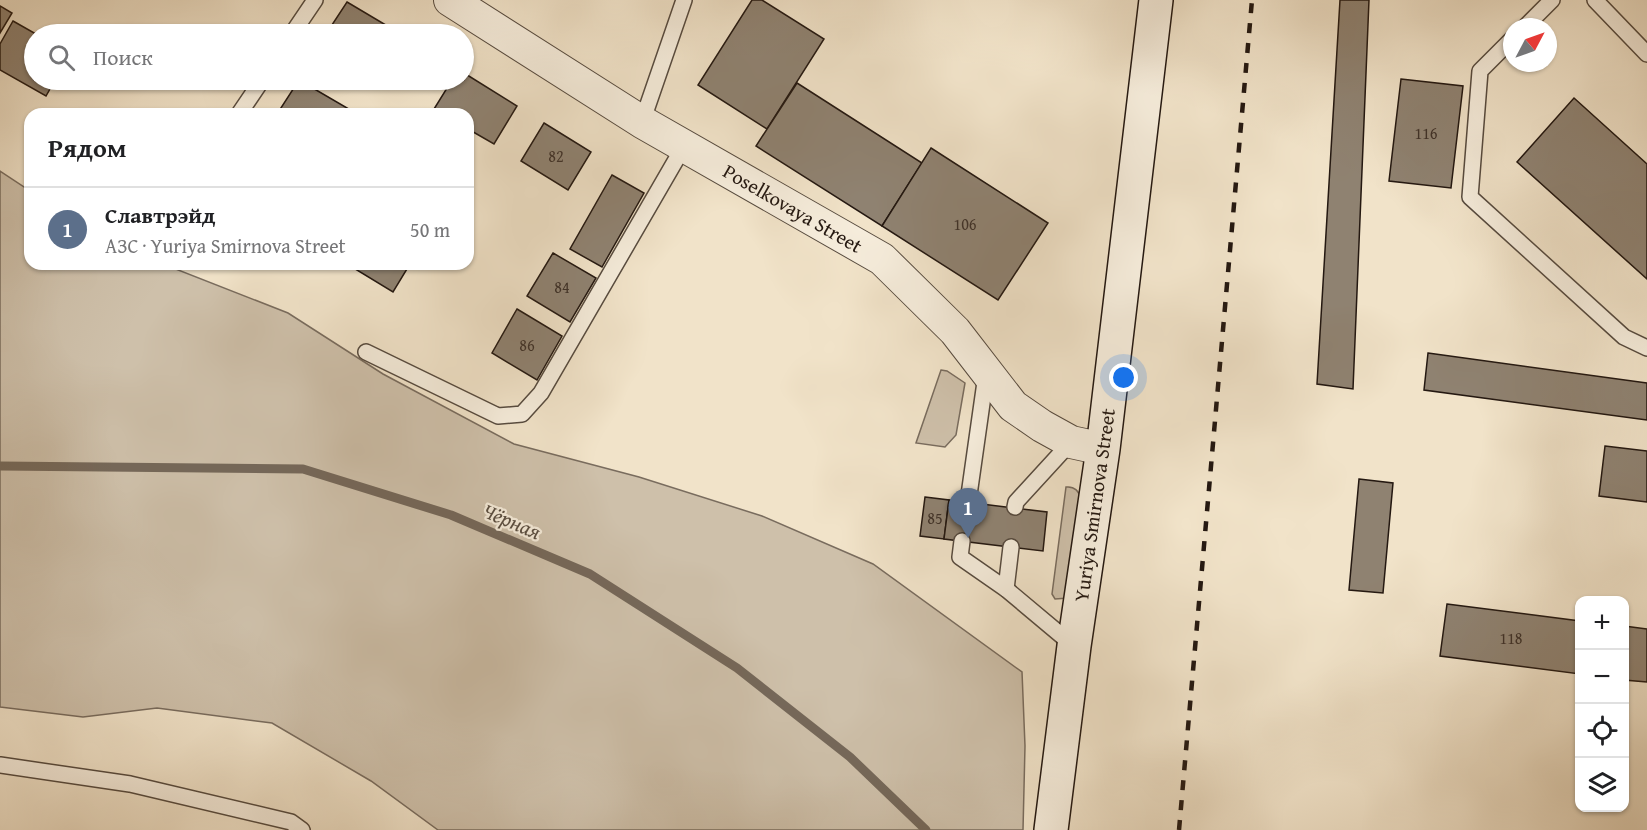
<!DOCTYPE html>
<html lang="ru">
<meta charset="utf-8">
<style>
:root{--surface:#fff;--page:#f2f2f2;--text:#202124;--muted:#757577;--line:#e0e0e0;--accent:#2563eb}
body{margin:0;font-family:"Gentium Book Plus",serif;background:var(--page);color:var(--text)}
.controls{position:absolute;right:18px;bottom:18px;display:grid;overflow:hidden;border-radius:12px;box-shadow:0 2px 4px #0004}
.controls button{width:54px;height:54px;display:grid;place-items:center;padding:0;border:0;border-bottom:2px solid var(--line);background:var(--surface);color:var(--text);font:30px sans-serif}
.compass{position:absolute;left:1503px;top:18px;width:54px;height:54px;border-radius:50%;background:var(--surface);box-shadow:0 2px 4px #0004;rotate:49deg}
.you{position:absolute;left:1124px;top:378px;width:21px;height:21px;margin:-15px;border:4px solid #fff;border-radius:50%;background:#1a73e8;box-shadow:0 0 0 9px #1a73e833}
.badge{display:grid;place-items:center;width:39px;height:39px;border-radius:50%;background:var(--accent);color:#fff;font-size:20px;font-weight:700}
.pin{position:absolute;translate:-50% -50px;filter:drop-shadow(0 2px 3px #0008)}
.pin::after{content:'';position:absolute;top:32px;width:21px;height:18px;background:inherit;clip-path:polygon(0 0,100% 0,50% 100%)}
.list{margin:0;padding:0;list-style:none}
h2{display:flex;justify-content:space-between;align-items:center;height:78px;margin:0;padding:0 24px;font-size:26px}
h2 small{font-size:20px;font-weight:400;color:var(--muted)}
.list li{display:grid;grid-template-columns:39px 1fr auto;gap:18px;align-items:center;box-sizing:border-box;height:84px;padding:0 24px;border-top:2px solid var(--line)}
.list b{display:block;font-size:22px;white-space:nowrap}
.list p{margin:0;font-size:20px;white-space:nowrap;color:var(--muted)}
.list em{font-size:20px;font-style:normal;color:var(--muted)}
.icon{flex:none;width:33px;height:33px;fill:none;stroke:currentColor;stroke-width:2;stroke-linecap:round;stroke-linejoin:round}
.map{position:relative;flex:none;width:1647px;height:830px;overflow:hidden}
.search{position:absolute;background:var(--surface);box-shadow:0 2px 4px #0004;left:24px;top:24px;width:450px;height:66px;display:flex;align-items:center;gap:15px;box-sizing:border-box;padding:0 21px;border-radius:33px;color:var(--muted);font-size:22px}
.panel{position:absolute;background:var(--surface);box-shadow:0 2px 4px #0004;left:24px;top:108px;width:450px;height:162px;border-radius:18px}
.map>svg:first-child{display:block}
</style>
<div class="map">
<svg width="1647" height="830" viewBox="0 0 1647 830">
<rect width="100%" height="100%" fill="#f1e3c9"/>
<filter id="stains"><feTurbulence type="fractalNoise" baseFrequency=".00333" numOctaves="4"/><feColorMatrix values="0 0 0 0 .2 0 0 0 0 .09 0 0 0 0 .02 0 0 0 .5 -.17"/></filter>
<radialGradient id="worn" r=".72"><stop offset=".6" stop-color="#630" stop-opacity="0"/><stop offset="1" stop-color="#630" stop-opacity=".3"/></radialGradient>
<g fill="#cec0aa" stroke="#796c5e" stroke-width="1.5">
<polygon points="0,171 30,191 30,264 163,264 288,313 383,374 514,444 639,477 762,516 873,564 1022,672 1025,746 1023,830 438,830 371,781 272,723 157,708 83,717 0,707"/>
<polygon points="941,370 947,371 965,383 956,435 945,447 916,443"/>
<path d="M1066,487c9,-1 12,4 16,12l-14,99 -13,1 -3,-5z"/>
</g>
<g fill="none" stroke-linecap="round" stroke-linejoin="round">
<polyline stroke="#75685a" stroke-width="9" points="0,466 303,469 451,515 590,574 737,668 850,757 926,830"/>
</g>
<g fill="#8f8271" stroke="#241811" stroke-width="1.5">
<polygon points="752,0 762,0 824,39 767,129 698,85"/>
<polygon points="1340,0 1369,0 1353,389 1317,384"/>
<polygon points="347,2 401,34 326,34"/>
<polygon points="0,6 12,13 0,33"/>
<polygon points="13,21 36,34 34,34 34,80 55,80 46,96 0,70 0,44"/>
<polygon points="464,73 517,106 494,144 468,129 468,114 443,114 434,109 452,80 464,80"/>
<polygon points="1401,79 1463,86 1451,188 1389,181"/>
<polygon points="299,80 354,112 353,114 277,114"/>
<polygon points="797,83 922,163 882,226 756,146"/>
<polygon points="1574,98 1647,164 1647,279 1517,162"/>
<polygon points="544,123 591,152 568,190 521,161"/>
<polygon points="931,148 1048,223 998,300 882,226"/>
<polygon points="612,175 644,193 602,267 570,249"/>
<polygon points="553,253 596,278 570,322 527,296"/>
<polygon points="347,264 410,264 393,292"/>
<polygon points="517,309 562,336 537,380 492,353"/>
<polygon points="1428,353 1647,383 1647,420 1424,390"/>
<polygon points="1605,446 1647,451 1647,502 1599,496"/>
<polygon points="1359,479 1393,483 1383,593 1349,590"/>
<polygon points="925,497 949,500 944,539 920,536"/>
<polygon points="949,500 1047,512 1043,551 944,539"/>
<polygon points="1447,604 1580,621 1580,674 1440,656"/>
<polygon points="1624,626 1647,629 1647,682 1624,680"/>
</g>
<g fill="none" stroke-linecap="round" stroke-linejoin="round">
<g stroke="#574b3f" stroke-width="18">
<g id="lane">
<polyline points="1595,0 1647,54"/>
<polyline points="1525,27 1552,0"/>
<polyline points="292,34 315,0"/>
<polyline points="1512,39 1480,71 1470,197 1624,337 1647,348"/>
<polyline points="239,114 262,80"/>
<polyline points="642,122 684,0"/>
<polyline points="366,352 498,416 522,414 541,393 684,146"/>
<polyline points="968,502 986,375"/>
<polyline points="1015,507 1016,502 1071,442"/>
<polyline points="962,541 960,557 1006,589 1074,646"/>
<polyline points="1006,589 1011,547"/>
<polyline points="0,765 130,784 291,822 302,830"/>
</g>
</g>
<g stroke="#574b3f" stroke-width="34">
<polyline id="street" points="450,0 642,122 882,259 955,331 1013,406 1042,426 1071,442 1103,449"/>
</g>
<g stroke="#241811" stroke-width="36">
<polyline id="secondary" points="1051,830 1074,646 1103,449 1156,0"/>
</g>
<use href="#lane" stroke="#f6eddc" stroke-width="15"/>
<use href="#street" stroke="#f6eddc" stroke-width="32"/>
<use href="#secondary" stroke="#f6eddc" stroke-width="33"/>
<polyline stroke="#241811" stroke-width="4.5" stroke-dasharray="10 10" stroke-linecap="butt" points="1179,830 1252,0"/>
</g>
<g text-anchor="middle" dominant-baseline="central" stroke-width="4.5" stroke-linejoin="round" paint-order="stroke">
<g font-size="16" fill="#3f3229">
<text x="1426" y="133">116</text>
<text x="556" y="156">82</text>
<text x="965" y="224">106</text>
<text x="562" y="287">84</text>
<text x="527" y="345">86</text>
<text x="935" y="518">85</text>
<text x="1511" y="638">118</text>
</g>
<g font-size="20" fill="#241811" stroke="#f6eddc">
<text transform="translate(793 208) rotate(30)">Poselkovaya Street</text>
<text transform="translate(1094 505) rotate(-82)">Yuriya Smirnova Street</text>
</g>
<g font-size="21" font-style="italic" fill="#5a4e41" stroke="#f6eddc">
<text transform="translate(512 521) rotate(23)">Чёрная</text>
</g>
</g>
<rect width="100%" height="100%" filter="url(#stains)"/>
<rect width="100%" height="100%" fill="url(#worn)"/>
</svg>
<div class="controls">
<button>+</button>
<button>−</button>
<button><svg class="icon" aria-label="locate" viewBox="0 0 24 24"><circle cx="12" cy="12" r="6"/><path d="M12 2v4M12 18v4M2 12h4M18 12h4"/></svg></button>
<button><svg class="icon" aria-label="layers" viewBox="0 0 24 24"><path d="M12 4l9 5-9 5-9-5zM3 14l9 5 9-5"/></svg></button>
</div>
<svg class="compass" viewBox="-18 -18 36 36"><path d="M0-13l5 13h-10z" fill="#e53935"/><path d="M0 13l5-13h-10z" fill="#757577"/></svg>
<div class="you"></div>
<div class="pin badge" style="left:968px;top:538px;background:#5c6f8a">1</div>
<div class="search"><svg class="icon" aria-label="search" viewBox="0 0 24 24"><circle cx="10" cy="10" r="6"/><path d="M15 15l6 6"/></svg>Поиск</div>
<section class="panel">
<h2>Рядом<small></small></h2>
<ul class="list">
<li><span class="badge" style="background:#5c6f8a">1</span><div><b>Славтрэйд</b><p>АЗС · Yuriya Smirnova Street</p></div><em>50 m</em></li>
</ul>
</section>
</div>
